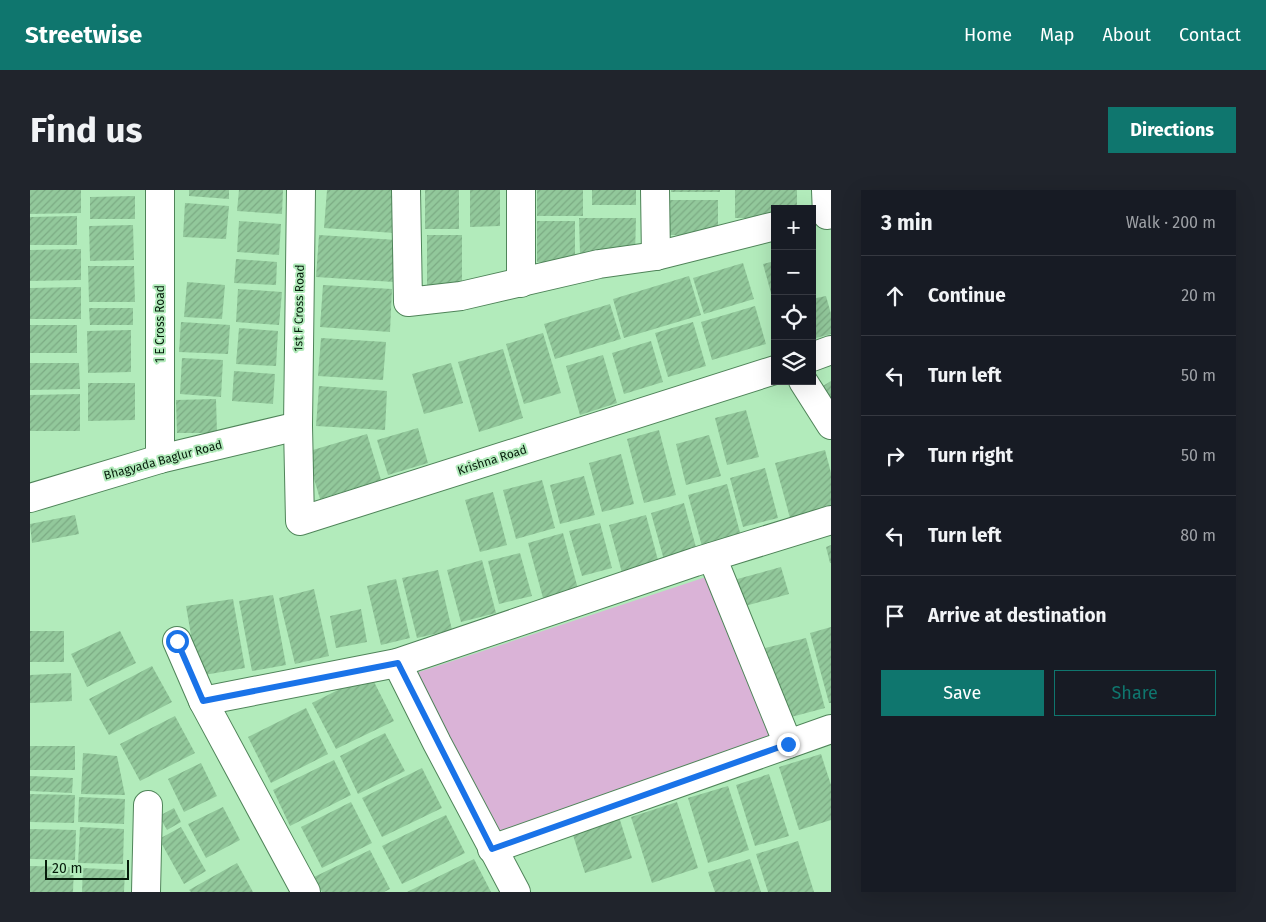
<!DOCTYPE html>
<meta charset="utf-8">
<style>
:root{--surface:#171b24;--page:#20242c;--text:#f1f3f6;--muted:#9ea1a6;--line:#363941;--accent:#0f766e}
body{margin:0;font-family:"Fira Sans",sans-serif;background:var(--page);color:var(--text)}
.controls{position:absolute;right:15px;top:15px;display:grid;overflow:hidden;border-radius:0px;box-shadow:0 5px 20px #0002}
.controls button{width:45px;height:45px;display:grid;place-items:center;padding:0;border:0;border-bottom:1px solid var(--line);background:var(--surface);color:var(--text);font:25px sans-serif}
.scale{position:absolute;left:15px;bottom:12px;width:84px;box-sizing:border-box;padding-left:5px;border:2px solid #061c0b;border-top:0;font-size:14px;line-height:18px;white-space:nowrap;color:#061c0b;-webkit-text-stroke:4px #b2ebbb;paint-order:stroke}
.stop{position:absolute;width:15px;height:15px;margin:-11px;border:4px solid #1a73e8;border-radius:50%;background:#fff}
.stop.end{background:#1a73e8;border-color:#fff;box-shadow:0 1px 5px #0008}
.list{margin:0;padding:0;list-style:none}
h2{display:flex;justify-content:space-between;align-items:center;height:65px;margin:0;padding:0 20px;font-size:21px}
h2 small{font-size:16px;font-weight:400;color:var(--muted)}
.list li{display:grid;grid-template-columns:32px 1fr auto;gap:15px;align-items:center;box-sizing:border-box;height:80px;padding:0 20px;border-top:1px solid var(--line)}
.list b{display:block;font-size:19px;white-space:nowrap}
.list em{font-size:16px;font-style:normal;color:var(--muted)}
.actions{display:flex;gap:10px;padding:15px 20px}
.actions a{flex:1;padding:11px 0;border:1px solid var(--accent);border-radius:0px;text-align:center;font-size:18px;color:var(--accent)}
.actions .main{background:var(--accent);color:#fff}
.icon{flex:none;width:28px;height:28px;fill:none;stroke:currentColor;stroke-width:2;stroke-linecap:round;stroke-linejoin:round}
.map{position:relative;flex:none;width:801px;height:702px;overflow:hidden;border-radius:0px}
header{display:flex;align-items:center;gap:30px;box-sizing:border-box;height:70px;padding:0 25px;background:var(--accent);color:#fff}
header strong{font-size:24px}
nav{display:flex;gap:28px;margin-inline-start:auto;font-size:18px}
.intro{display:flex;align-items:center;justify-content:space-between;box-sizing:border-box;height:120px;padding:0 30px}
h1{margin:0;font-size:35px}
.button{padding:12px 22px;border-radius:0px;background:var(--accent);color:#fff;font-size:18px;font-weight:700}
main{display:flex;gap:30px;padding:0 30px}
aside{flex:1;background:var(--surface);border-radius:0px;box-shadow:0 5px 20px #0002}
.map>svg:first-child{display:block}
</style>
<header>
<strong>Streetwise</strong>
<nav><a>Home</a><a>Map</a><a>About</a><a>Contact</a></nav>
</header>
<div class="intro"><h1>Find us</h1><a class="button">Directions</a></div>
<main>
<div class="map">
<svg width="801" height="702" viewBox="0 0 801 702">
<defs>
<pattern id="building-hatch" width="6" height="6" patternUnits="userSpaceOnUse" patternTransform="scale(1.25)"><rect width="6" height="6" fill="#92c89b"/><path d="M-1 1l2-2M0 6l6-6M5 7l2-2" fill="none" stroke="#7cab84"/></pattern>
</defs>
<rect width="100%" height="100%" fill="#b2ebbb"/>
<polygon fill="#dab3d7" points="685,384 751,546 465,648 383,484"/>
<g fill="url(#building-hatch)">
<polygon points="0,0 51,0 51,23 0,24"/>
<polygon points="159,0 199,0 199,9 159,6"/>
<polygon points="209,0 253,0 252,24 207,21"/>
<polygon points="297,0 367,0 364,43 294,38"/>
<rect x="395" y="0" width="34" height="39"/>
<polygon points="440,0 470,0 470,36 440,37"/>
<rect x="507" y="0" width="46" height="26"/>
<rect x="562" y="0" width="44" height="15"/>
<rect x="641" y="0" width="49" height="2"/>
<polygon points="705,0 767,0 767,19 745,19 745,28 705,28"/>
<polygon points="105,6 105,29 60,29 60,7"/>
<rect x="640" y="10" width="48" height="35"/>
<polygon points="155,13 199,16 196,49 153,47"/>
<polygon points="47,26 47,55 0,55 0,27"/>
<polygon points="549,28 606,28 605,64 550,64"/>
<polygon points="209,31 251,34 249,65 207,62"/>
<rect x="507" y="31" width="38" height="41"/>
<polygon points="103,35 104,70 60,71 59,36"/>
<polygon points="289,45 367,50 364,92 286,87"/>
<rect x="397" y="45" width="35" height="52"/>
<polygon points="51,59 51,90 0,91 0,60"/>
<polygon points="206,69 247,72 246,95 204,93"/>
<polygon points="745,71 745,114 744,114 733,74"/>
<polygon points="713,73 724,109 674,124 663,88"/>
<polygon points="58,76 104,76 105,112 59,112"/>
<polygon points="659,86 671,125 594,148 583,109"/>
<polygon points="157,92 195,95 192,129 154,127"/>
<polygon points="293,95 362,99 360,142 290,137"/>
<polygon points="51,97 51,129 0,129 0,98"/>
<polygon points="208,99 252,102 249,135 206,132"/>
<polygon points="796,106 801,124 801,144 782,149 782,109"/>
<polygon points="580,114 591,149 525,169 514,134"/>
<polygon points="725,116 736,154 682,170 671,132"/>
<polygon points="59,118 103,118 103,135 60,135"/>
<polygon points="151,132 200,135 198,164 149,162"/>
<polygon points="663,132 676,176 638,187 625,143"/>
<rect x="0" y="135" width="47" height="28"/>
<polygon points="209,138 248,141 246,176 206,174"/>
<polygon points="101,140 101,182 58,183 57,141"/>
<polygon points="513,143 531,203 494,214 476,154"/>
<polygon points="291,148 356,152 353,190 288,186"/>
<polygon points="621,151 633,192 594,204 582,163"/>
<polygon points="473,159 493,228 449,242 428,172"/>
<polygon points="573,165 587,213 550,225 536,176"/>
<polygon points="152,168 193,170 191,207 150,204"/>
<polygon points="0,173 49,173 50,199 0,200"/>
<polygon points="421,173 433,213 394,224 382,184"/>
<polygon points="204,181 245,184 243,214 202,211"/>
<polygon points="801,191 801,209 793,196"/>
<polygon points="58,193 105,193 105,230 58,231"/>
<polygon points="289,196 357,201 355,240 286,236"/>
<polygon points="50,204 50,241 0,241 0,205"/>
<polygon points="186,209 187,243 147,243 146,210"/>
<polygon points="716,220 729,267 697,275 685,228"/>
<polygon points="388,238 398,273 358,285 347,250"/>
<polygon points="629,240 646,305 614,313 597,249"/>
<polygon points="337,244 351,290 290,309 276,262"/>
<polygon points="679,245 691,286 656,295 646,254"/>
<polygon points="795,260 801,283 801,317 760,328 745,273"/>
<polygon points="591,264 604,314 572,322 559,273"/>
<polygon points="735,278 748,328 713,337 700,288"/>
<polygon points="554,286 565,325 530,334 520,295"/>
<polygon points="512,290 525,338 486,349 473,300"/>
<polygon points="697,294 712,350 673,360 658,305"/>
<polygon points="463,302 477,355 450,362 435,310"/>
<polygon points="654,313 667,361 634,370 621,323"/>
<polygon points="45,325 49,344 2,353 0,334"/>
<polygon points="616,325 629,374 592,383 579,335"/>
<polygon points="570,333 582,378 552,386 539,341"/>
<polygon points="533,343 548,399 513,408 498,353"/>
<polygon points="801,355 801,373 800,373 796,357"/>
<polygon points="490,363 502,406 469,414 458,371"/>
<polygon points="452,370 466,423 431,432 417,380"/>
<polygon points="751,377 759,404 708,418 700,391"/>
<polygon points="408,380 422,440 387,448 372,388"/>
<polygon points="366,389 380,448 351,455 337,396"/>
<polygon points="284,399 299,466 265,474 249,408"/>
<polygon points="243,405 256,475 222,481 209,411"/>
<polygon points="203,409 215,478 168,486 156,416"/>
<polygon points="331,419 337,452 306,458 300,426"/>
<polygon points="801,437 801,513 799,513 780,443"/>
<rect x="0" y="441" width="34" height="31"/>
<polygon points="90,441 106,473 57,497 41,464"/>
<polygon points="776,448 795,518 750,530 731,459"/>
<polygon points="122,476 142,512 79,545 59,509"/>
<polygon points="41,483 42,511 0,513 0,485"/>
<polygon points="340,484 364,531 306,559 282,513"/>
<polygon points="276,518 298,564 241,593 218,547"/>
<polygon points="145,526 165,563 110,591 90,554"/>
<polygon points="355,543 375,581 328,604 310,566"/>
<rect x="0" y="556" width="45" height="24"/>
<polygon points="53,563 87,566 95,605 51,604"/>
<polygon points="791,564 801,595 801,630 769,640 749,577"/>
<polygon points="304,570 321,605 260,636 243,600"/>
<polygon points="171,573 187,606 154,622 138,589"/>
<polygon points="392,578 412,618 352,647 332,608"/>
<polygon points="739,584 759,646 725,656 706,595"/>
<polygon points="0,586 43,588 42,603 0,601"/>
<polygon points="698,596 719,660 678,673 658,608"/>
<polygon points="0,604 45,605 44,633 0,632"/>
<polygon points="49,607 95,609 94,634 48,632"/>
<polygon points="321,612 342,653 292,678 271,637"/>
<polygon points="647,612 668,678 622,693 601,627"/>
<polygon points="193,617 210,650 176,668 158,634"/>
<polygon points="144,618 151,632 137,640 129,626"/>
<polygon points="416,625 435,663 372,694 352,656"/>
<polygon points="589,627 602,668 555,683 542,642"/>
<polygon points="50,637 94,639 93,674 48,673"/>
<polygon points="151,637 176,681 154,694 129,649"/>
<polygon points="0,639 46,640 45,670 0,669"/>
<polygon points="768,651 784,702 738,702 726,664"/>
<polygon points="340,660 360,699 354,702 292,702 284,687"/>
<polygon points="444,669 461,702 377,702"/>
<polygon points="720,669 731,702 685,702 678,682"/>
<polygon points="207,673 223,702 161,702 159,700"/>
<polygon points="0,676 44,677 43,702 0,702"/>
<polygon points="53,678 95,680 94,702 52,702"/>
</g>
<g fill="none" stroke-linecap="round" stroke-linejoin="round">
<g stroke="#4f8459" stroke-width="30">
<g id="minor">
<polyline points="271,0 268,236 270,331 745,180"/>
<polyline points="376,0 378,112 431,106 569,74 626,66 745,36"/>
<polyline points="625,0 626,66"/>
<polyline points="796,0 797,25"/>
<polyline points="491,93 491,0"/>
<polyline points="782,167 801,160"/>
<polyline points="773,191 801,235"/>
<polyline points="130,269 130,0"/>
<polyline points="0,308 130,269 268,236"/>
<polyline points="682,367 758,554"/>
<polyline points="147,451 173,511"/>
<polyline points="367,473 407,553 486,702"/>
<polyline points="462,659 801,539"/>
<polyline points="116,702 118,615"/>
<polyline points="276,702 173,511 367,473 665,372 801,330"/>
</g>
</g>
<use href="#minor" stroke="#fff" stroke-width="28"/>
</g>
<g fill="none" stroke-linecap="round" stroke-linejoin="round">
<polyline stroke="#1a73e8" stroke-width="6" points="147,451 173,511 368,473 462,659 758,554"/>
</g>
<g text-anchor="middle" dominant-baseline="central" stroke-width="4" stroke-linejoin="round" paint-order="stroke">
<g font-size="12" fill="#061c0b" stroke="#b2ebbb">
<text transform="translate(269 118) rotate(-89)">1st F Cross Road</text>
<text transform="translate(130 134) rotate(-90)">1 E Cross Road</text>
<text transform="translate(133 270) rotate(-15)">Bhagyada Baglur Road</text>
<text transform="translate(462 270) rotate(-18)">Krishna Road</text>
</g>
</g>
</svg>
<div class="controls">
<button>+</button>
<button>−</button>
<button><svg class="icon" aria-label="locate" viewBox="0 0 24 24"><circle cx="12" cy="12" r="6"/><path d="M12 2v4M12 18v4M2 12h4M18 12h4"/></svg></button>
<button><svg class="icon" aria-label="layers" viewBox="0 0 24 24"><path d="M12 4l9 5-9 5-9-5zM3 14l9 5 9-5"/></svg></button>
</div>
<div class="scale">20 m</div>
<div class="stop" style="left:147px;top:451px"></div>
<div class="stop end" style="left:758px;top:554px"></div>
</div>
<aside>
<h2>3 min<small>Walk · 200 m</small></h2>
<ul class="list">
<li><svg class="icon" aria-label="ahead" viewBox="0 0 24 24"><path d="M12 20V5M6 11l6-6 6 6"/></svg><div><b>Continue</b></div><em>20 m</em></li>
<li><svg class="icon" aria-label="left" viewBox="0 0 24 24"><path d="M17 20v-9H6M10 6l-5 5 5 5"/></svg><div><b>Turn left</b></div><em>50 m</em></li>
<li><svg class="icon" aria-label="right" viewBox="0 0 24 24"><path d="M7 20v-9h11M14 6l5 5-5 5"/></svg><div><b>Turn right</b></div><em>50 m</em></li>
<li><svg class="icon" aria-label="left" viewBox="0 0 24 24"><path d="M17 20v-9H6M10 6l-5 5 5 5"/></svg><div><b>Turn left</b></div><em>80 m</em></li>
<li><svg class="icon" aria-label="arrive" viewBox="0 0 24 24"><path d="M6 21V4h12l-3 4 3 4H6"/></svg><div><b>Arrive at destination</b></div></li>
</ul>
<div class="actions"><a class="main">Save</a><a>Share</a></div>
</aside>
</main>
